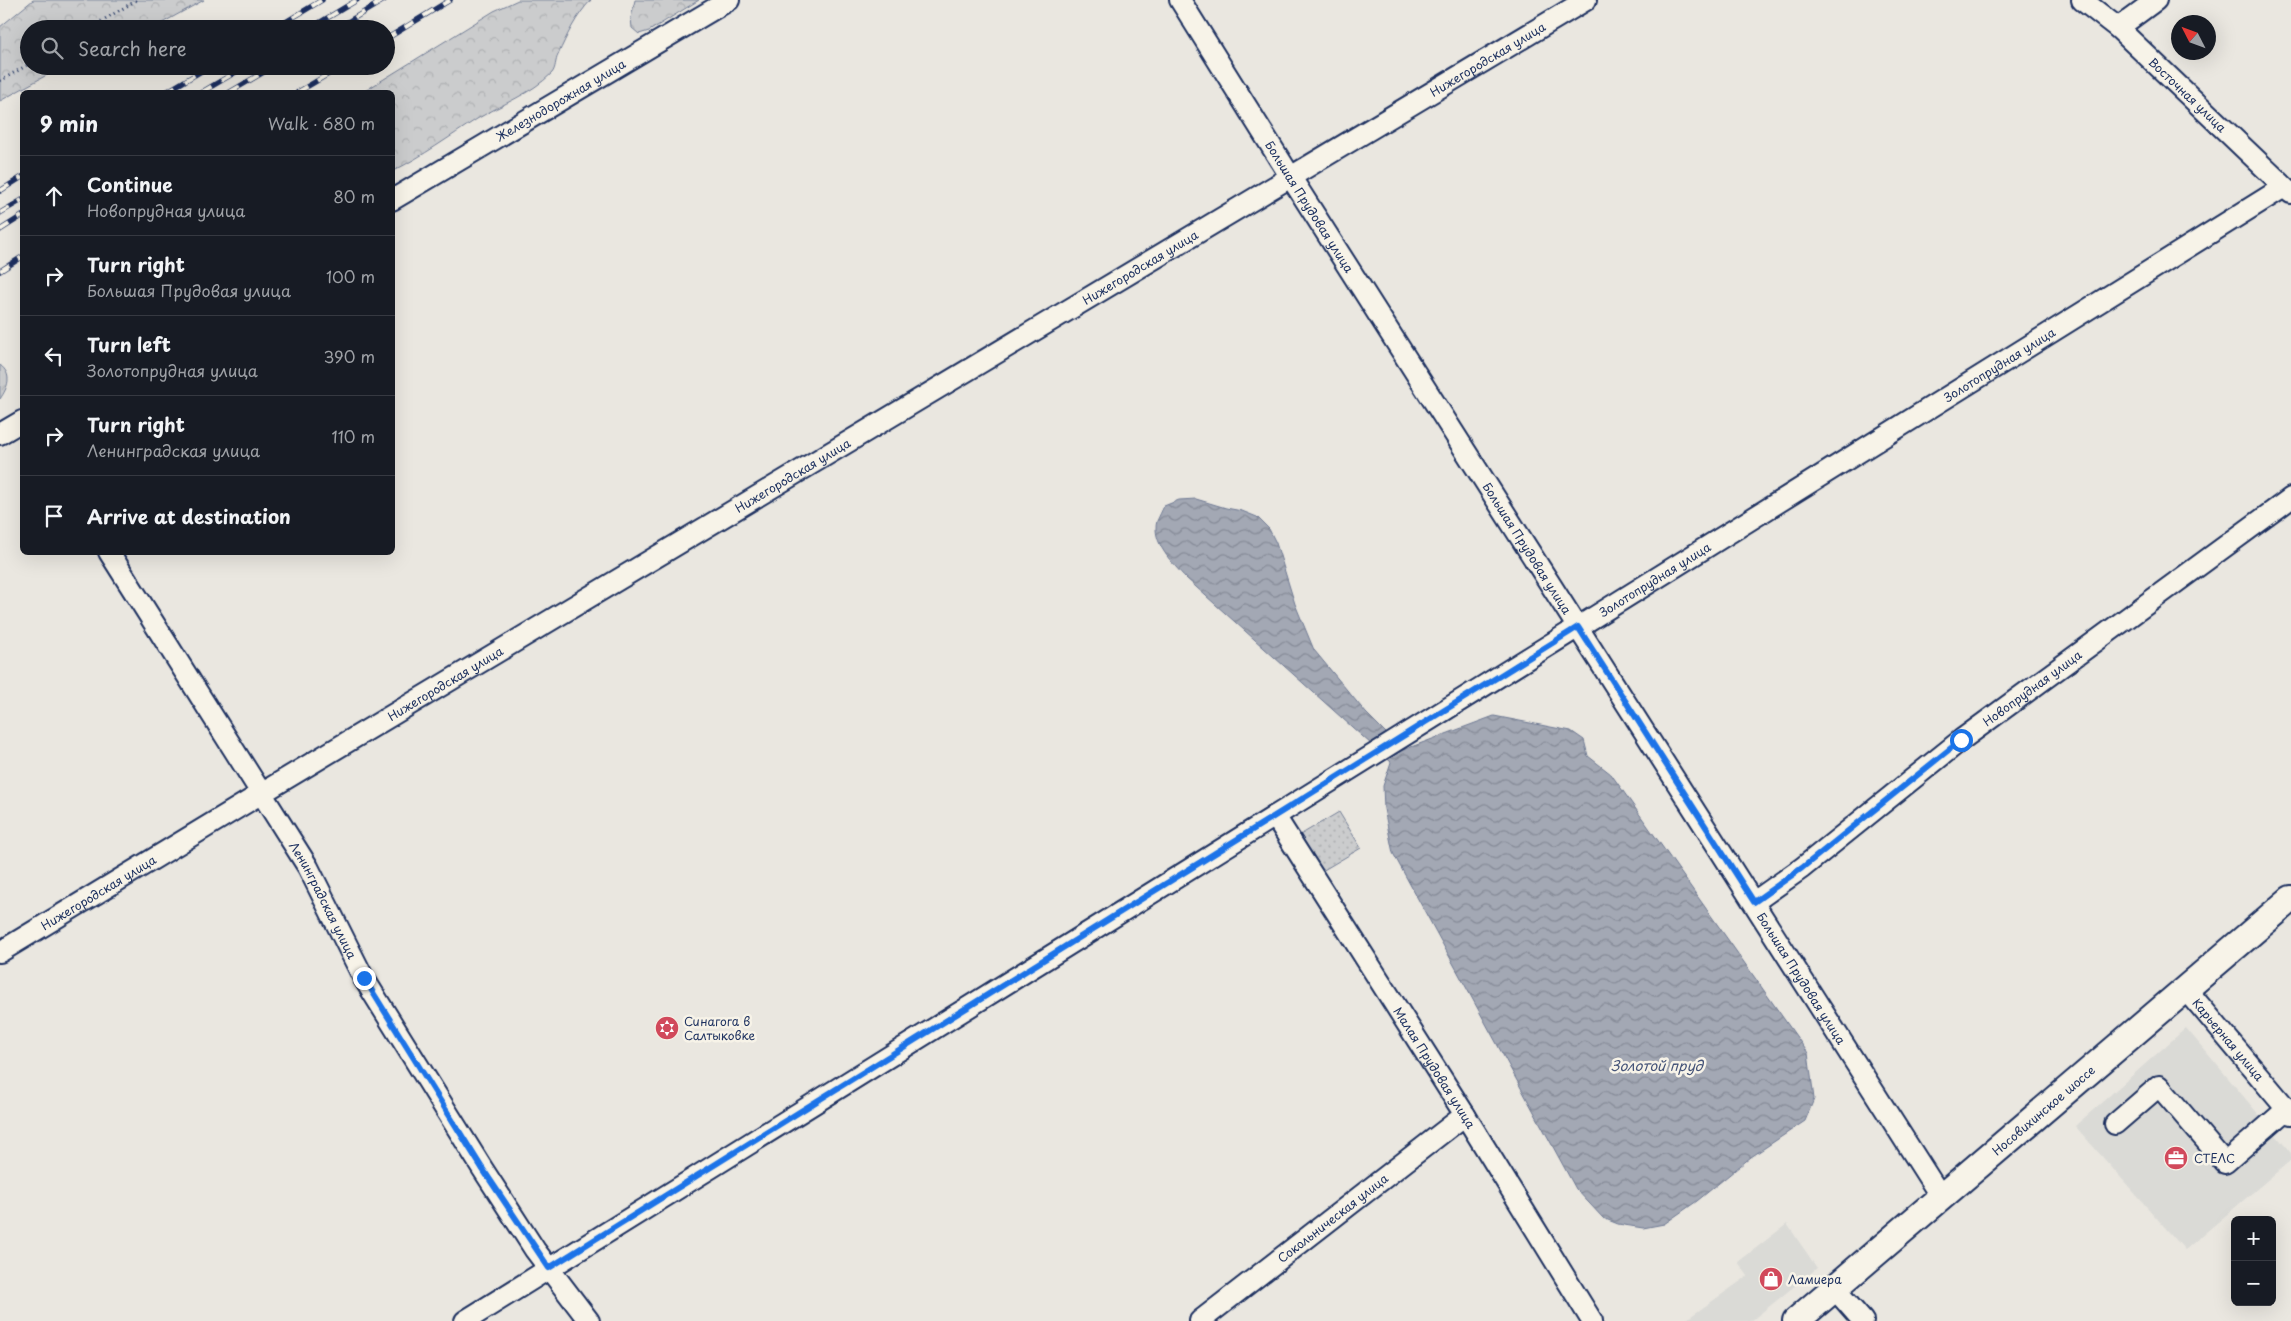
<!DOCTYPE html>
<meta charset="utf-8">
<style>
:root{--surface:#171b24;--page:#20242c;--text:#f1f3f6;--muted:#9ea1a6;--line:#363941}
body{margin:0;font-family:"Playpen Sans",sans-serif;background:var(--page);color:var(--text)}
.controls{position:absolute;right:15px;bottom:15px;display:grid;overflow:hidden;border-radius:8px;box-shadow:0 5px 20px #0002}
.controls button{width:45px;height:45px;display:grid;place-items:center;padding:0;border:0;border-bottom:1px solid var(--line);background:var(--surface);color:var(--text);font:25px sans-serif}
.compass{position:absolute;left:2171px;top:15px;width:45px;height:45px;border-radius:50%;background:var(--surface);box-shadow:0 5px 20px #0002;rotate:312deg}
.stop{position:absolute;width:15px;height:15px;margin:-11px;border:4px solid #1a73e8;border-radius:50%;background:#fff}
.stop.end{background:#1a73e8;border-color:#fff;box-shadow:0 1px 5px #0008}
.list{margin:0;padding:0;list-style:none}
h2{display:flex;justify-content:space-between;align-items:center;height:65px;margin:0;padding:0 20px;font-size:21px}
h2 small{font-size:16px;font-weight:400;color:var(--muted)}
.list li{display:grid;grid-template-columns:32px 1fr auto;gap:15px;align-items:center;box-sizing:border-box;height:80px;padding:0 20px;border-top:1px solid var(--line)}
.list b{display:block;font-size:19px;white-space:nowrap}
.list p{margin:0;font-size:16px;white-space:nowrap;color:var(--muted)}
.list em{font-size:16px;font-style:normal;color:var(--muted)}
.icon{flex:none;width:28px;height:28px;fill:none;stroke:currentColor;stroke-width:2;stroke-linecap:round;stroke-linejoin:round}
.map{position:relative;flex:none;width:2291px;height:1321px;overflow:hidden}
.search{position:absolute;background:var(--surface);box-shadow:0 5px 20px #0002;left:20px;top:20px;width:375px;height:55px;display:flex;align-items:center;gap:12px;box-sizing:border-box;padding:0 18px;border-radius:28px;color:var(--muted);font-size:19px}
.panel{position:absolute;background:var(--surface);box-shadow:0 5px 20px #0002;left:20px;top:90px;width:375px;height:465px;border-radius:8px}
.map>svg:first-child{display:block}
</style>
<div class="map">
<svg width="2291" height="1321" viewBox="0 0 2291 1321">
<defs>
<pattern id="forest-crowns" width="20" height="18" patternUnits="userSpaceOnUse" patternTransform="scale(1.25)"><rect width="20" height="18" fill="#cbcccd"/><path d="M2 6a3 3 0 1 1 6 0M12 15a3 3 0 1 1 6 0" fill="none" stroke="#aeb0b2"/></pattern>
<pattern id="park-dots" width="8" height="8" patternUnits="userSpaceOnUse" patternTransform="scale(1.25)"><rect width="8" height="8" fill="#cbcccd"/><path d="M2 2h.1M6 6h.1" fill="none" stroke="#aeb0b2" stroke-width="1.8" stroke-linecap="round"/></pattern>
<pattern id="water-waves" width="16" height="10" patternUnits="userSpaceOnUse" patternTransform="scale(1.25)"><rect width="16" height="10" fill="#a3a8b4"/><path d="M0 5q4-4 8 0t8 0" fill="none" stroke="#848996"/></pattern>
</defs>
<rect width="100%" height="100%" fill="#eae7e0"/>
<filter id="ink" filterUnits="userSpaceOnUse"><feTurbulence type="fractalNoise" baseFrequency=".02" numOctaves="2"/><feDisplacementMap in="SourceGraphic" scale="10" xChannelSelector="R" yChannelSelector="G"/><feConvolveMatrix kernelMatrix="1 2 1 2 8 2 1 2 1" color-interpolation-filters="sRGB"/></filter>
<g filter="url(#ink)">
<g fill="#dadad6">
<polygon points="2186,1028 2291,1153 2291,1160 2185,1250 2075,1126"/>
<polygon points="1787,1224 1817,1268 1751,1321 1684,1321 1748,1276 1738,1262"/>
</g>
<g fill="url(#forest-crowns)" stroke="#737e96">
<polygon points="33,0 204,0 151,29 29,29 29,66 63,66 0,101 0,27"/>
<path d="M518,0h73c-15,16 -24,35 -33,55 -3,6 -2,13 -6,18 -21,21 -50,31 -75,46 -28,18 -54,37 -84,52l-1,-79h-29l131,-81z"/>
<polygon points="635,0 699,0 649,31 639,34 632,28 631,18"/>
<path d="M0,365c13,10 8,22 0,34z"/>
</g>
<polygon fill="url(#park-dots)" stroke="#737e96" points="1339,812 1361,848 1322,871 1300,835"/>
<path fill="url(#water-waves)" stroke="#6d7892" d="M1196,499l30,9 16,3 15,6 12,12 7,14 19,61 19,46 52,63 37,37 91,-34 77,15 13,9 4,16 23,18 197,279 6,46 -9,22 -54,36 -54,44 -33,23 -21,4 -25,-4 -15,-6 -27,-29 -183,-336 -9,-44 -1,-23 8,-24 -205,-184c-13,-14 -35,-36 -29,-57 2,-5 5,-10 7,-15l15,-6z"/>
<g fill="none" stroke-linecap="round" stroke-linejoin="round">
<g stroke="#1b2f5e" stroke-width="24">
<g id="minor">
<path id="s1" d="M1180,0l110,176 651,1021"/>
<path id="s2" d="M2082,0l36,28 173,165"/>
<polyline points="2118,28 2156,0"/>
<path id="s3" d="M392,200l337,-200"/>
<polyline points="0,434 22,421"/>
<path id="s4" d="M109,552l199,315 55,110 119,191 53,82 54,71"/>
<path id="s5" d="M1275,816l190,299 127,206"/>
<path id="s6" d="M1754,902l48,-34 159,-128 330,-242"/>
<path id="s7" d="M0,952l262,-159 1324,-793"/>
<path id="s8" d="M2186,989l105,125"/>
<polyline points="2115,1124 2159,1086 2225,1163 2287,1109"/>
<polyline points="1834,1288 1863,1321"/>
<path id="s9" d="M465,1321l1819,-1134"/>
<path id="s10" d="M1200,1321l265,-206"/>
</g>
</g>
<g stroke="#1b2f5e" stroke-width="30">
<g id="major">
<path id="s11" d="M1796,1321l495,-422"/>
</g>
</g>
<g stroke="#1b2f5e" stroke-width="3" stroke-dasharray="1 4" stroke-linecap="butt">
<polyline points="88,29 137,0"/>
<polyline points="0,81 29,64"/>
</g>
<use href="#minor" stroke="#f7f3e8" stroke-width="20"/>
<use href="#major" stroke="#f7f3e8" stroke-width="26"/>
<g stroke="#1b2f5e" stroke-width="5.5">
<g id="rail">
<polyline points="274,29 322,0"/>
<polyline points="309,29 357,0"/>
<polyline points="336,29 384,0"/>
<polyline points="386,39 450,0"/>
<polyline points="166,92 210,66"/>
<polyline points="202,92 246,66"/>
<polyline points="230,92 274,66"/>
<polyline points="298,92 342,66"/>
<polyline points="0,191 22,177"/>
<polyline points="0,213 22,200"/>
<polyline points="0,230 22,216"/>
<polyline points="0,271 22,257"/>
</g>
</g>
<use href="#rail" stroke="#f7f3e8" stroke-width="4" stroke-dasharray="11" stroke-linecap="butt"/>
</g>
</g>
<g fill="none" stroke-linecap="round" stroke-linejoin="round" filter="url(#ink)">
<polyline stroke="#1a73e8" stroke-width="6" points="364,978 482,1168 549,1268 1578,627 1754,902 1802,868 1961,740"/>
</g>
<defs>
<g id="synagogue-disc" transform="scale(1.25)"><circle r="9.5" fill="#d1495b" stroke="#f7f3e8"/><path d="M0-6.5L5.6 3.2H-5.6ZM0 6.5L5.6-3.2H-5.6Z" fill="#fff"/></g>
<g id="office-disc" transform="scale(1.25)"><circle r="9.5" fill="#d1495b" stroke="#f7f3e8"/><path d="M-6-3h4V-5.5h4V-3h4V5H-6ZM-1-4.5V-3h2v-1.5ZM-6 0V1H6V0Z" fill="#fff"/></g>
<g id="shop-disc" transform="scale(1.25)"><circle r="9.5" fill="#d1495b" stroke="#f7f3e8"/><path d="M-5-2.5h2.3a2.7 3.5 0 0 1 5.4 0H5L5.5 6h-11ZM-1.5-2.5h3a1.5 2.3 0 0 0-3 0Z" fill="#fff"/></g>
</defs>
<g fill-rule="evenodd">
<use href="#synagogue-disc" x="667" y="1028"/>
<use href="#office-disc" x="2176" y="1158"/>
<use href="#shop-disc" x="1771" y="1279"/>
</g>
<g text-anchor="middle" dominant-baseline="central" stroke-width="5" stroke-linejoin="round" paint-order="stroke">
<g font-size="12" fill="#1b2f5e" stroke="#f7f3e8">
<text stroke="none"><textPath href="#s7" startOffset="1735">Нижегородская улица</textPath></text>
<text stroke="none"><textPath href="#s2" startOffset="142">Восточная улица</textPath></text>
<text stroke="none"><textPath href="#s3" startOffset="196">Железнодорожная улица</textPath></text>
<text stroke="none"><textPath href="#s1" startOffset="244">Большая Прудовая улица</textPath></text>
<text stroke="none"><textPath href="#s7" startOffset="1330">Нижегородская улица</textPath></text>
<text stroke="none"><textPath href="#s9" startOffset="1808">Золотопрудная улица</textPath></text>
<text stroke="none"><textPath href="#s7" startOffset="925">Нижегородская улица</textPath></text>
<text stroke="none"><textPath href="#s1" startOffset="649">Большая Прудовая улица</textPath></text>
<text stroke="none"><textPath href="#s9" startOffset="1402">Золотопрудная улица</textPath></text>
<text stroke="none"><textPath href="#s7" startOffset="520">Нижегородская улица</textPath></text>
<text stroke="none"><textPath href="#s6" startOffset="351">Новопрудная улица</textPath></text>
<text stroke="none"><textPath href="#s7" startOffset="115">Нижегородская улица</textPath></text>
<text stroke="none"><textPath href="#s4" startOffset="409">Ленинградская улица</textPath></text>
<text stroke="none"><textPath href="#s1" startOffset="1159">Большая Прудовая улица</textPath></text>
<text stroke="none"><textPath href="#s8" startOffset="66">Карьерная улица</textPath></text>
<text stroke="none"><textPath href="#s5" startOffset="298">Малая Прудовая улица</textPath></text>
<text stroke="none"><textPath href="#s11" startOffset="325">Носовихинское шоссе</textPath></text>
<text stroke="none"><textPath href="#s10" startOffset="168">Сокольническая улица</textPath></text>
</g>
<g font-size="12" fill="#1b2f5e" stroke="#f7f3e8" text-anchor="start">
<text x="684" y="1021">Синагога в<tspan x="684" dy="14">Салтыковке</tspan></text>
<text x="2194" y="1158">СТЕЛС</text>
<text x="1788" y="1279">Ламиера</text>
</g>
<g font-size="14" font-style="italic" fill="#445378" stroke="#f7f3e8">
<text x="1657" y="1065">Золотой пруд</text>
</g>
</g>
</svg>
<div class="controls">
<button>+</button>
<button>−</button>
</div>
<svg class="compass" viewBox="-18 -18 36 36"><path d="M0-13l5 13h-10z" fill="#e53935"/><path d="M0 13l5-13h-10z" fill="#9ea1a6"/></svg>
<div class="stop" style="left:1961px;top:740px"></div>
<div class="stop end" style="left:364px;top:978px"></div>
<div class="search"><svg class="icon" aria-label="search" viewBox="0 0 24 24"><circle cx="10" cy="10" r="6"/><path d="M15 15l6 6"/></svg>Search here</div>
<section class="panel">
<h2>9 min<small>Walk · 680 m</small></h2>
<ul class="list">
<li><svg class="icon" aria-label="ahead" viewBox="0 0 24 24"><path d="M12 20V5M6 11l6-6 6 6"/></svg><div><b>Continue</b><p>Новопрудная улица</p></div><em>80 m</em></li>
<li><svg class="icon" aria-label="right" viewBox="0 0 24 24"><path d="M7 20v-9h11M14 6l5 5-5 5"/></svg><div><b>Turn right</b><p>Большая Прудовая улица</p></div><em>100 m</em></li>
<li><svg class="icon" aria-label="left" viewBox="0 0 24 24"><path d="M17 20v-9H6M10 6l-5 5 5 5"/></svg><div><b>Turn left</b><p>Золотопрудная улица</p></div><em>390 m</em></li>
<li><svg class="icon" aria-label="right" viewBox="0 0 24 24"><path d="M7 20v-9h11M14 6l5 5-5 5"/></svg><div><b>Turn right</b><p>Ленинградская улица</p></div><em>110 m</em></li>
<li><svg class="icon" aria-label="arrive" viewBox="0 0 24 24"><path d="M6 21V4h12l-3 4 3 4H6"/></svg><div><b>Arrive at destination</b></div></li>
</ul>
</section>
</div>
